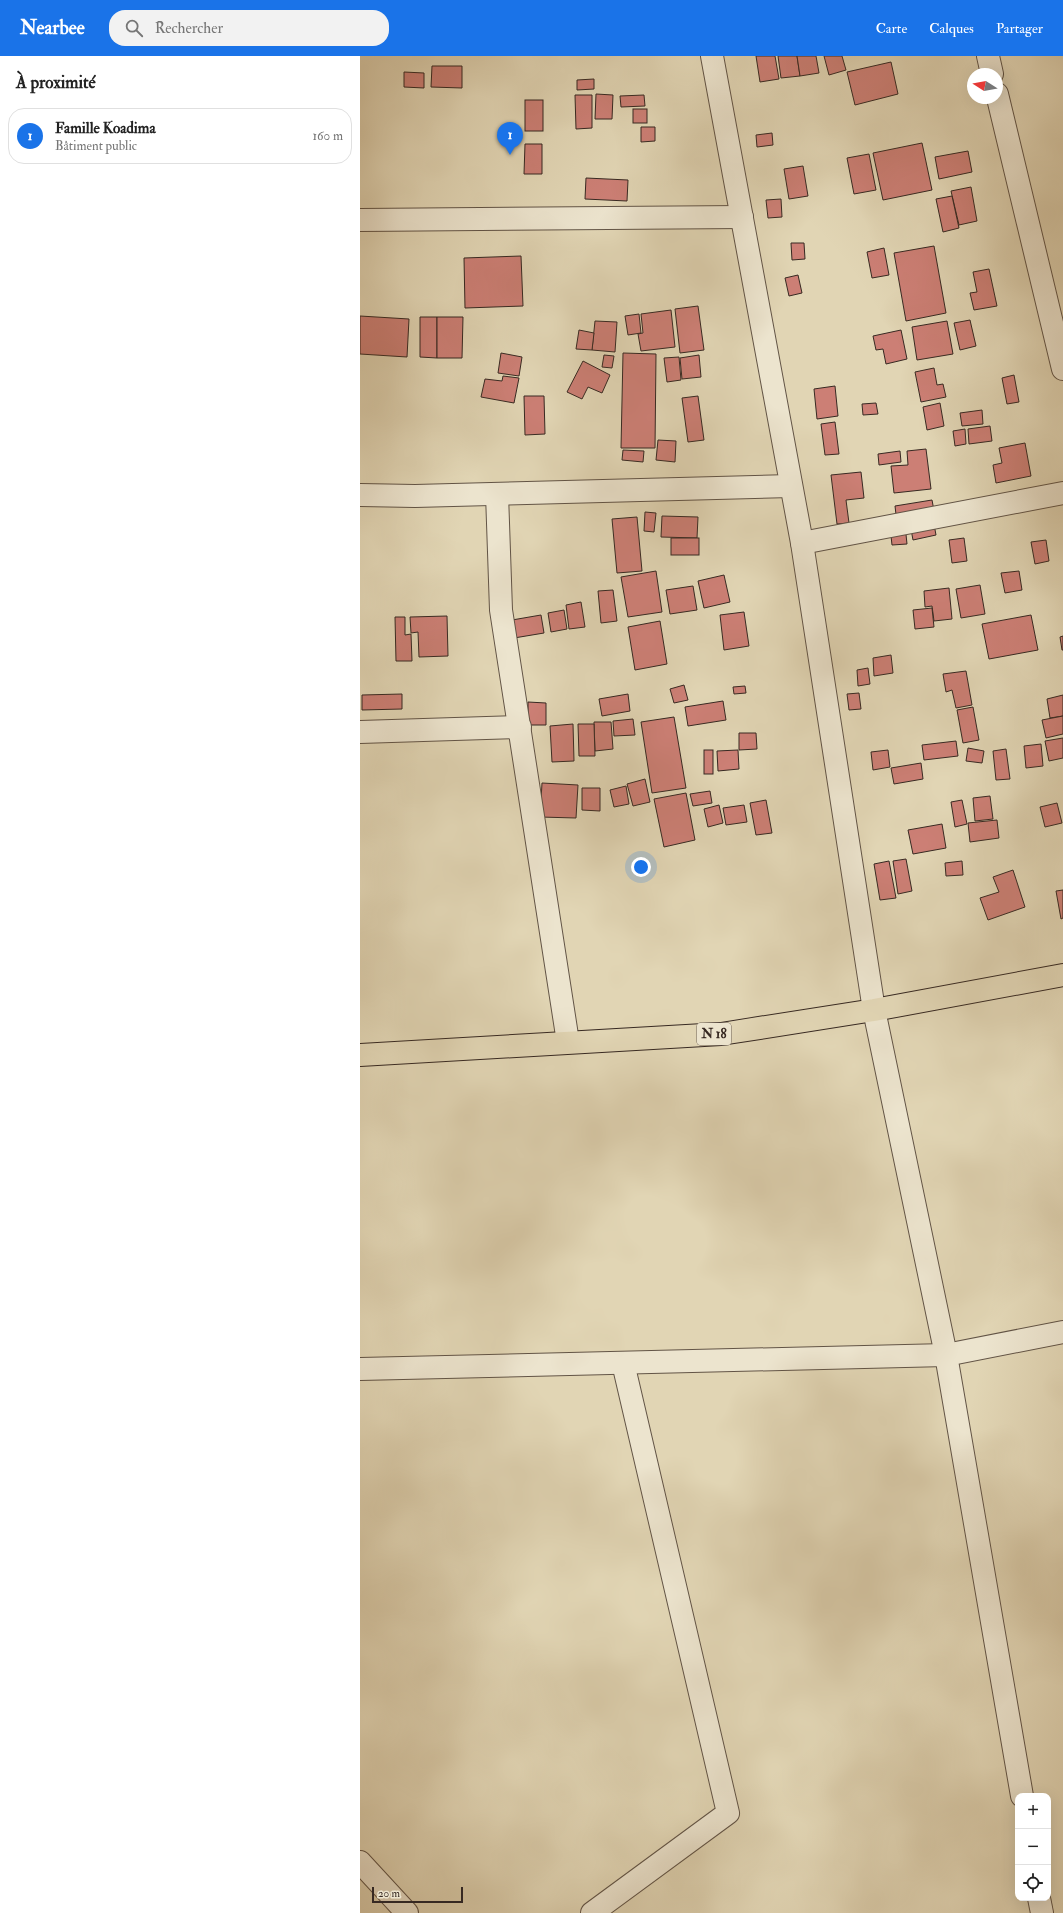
<!DOCTYPE html>
<html lang="fr">
<meta charset="utf-8">
<style>
:root{--surface:#fff;--page:#f2f2f2;--text:#222;--muted:#767676;--line:#e0e0e0;--accent:#1a73e8}
body{margin:0;font-family:"IM FELL Double Pica",serif;background:var(--page);color:var(--text)}
.controls{position:absolute;right:12px;bottom:12px;display:grid;overflow:hidden;border-radius:8px;box-shadow:0 4px 16px #0002}
.controls button{width:36px;height:36px;display:grid;place-items:center;padding:0;border:0;border-bottom:1px solid var(--line);background:var(--surface);color:var(--text);font:20px sans-serif}
.compass{position:absolute;left:607px;top:12px;width:36px;height:36px;border-radius:50%;background:var(--surface);box-shadow:0 4px 16px #0002;rotate:281deg}
.scale{position:absolute;left:12px;bottom:10px;width:91px;box-sizing:border-box;padding-left:4px;border:2px solid #372922;border-top:0;font-size:11px;line-height:14px;white-space:nowrap;color:#372922;-webkit-text-stroke:3px #ece4ce;paint-order:stroke}
.you{position:absolute;left:281px;top:811px;width:14px;height:14px;margin:-10px;border:3px solid #fff;border-radius:50%;background:#1a73e8;box-shadow:0 0 0 6px #1a73e833}
.badge{display:grid;place-items:center;width:26px;height:26px;border-radius:50%;background:var(--accent);color:#fff;font-size:13px;font-weight:700}
.pin{position:absolute;translate:-50% -33px;filter:drop-shadow(0 1px 2px #0008)}
.pin::after{content:'';position:absolute;top:21px;width:14px;height:12px;background:inherit;clip-path:polygon(0 0,100% 0,50% 100%)}
.list{margin:0;padding:0;list-style:none}
h2{display:flex;justify-content:space-between;align-items:center;height:52px;margin:0;padding:0 16px;font-size:17px}
h2 small{font-size:13px;font-weight:400;color:var(--muted)}
.list li{display:grid;grid-template-columns:26px 1fr auto;gap:12px;align-items:center;box-sizing:border-box;height:56px;margin:0 8px 8px;padding:0 8px;border:1px solid var(--line);border-radius:16px}
.list b{display:block;font-size:15px;white-space:nowrap}
.list p{margin:0;font-size:13px;white-space:nowrap;color:var(--muted)}
.list em{font-size:13px;font-style:normal;color:var(--muted)}
.icon{flex:none;width:22px;height:22px;fill:none;stroke:currentColor;stroke-width:2;stroke-linecap:round;stroke-linejoin:round}
.map{position:relative;flex:none;width:703px;height:1857px;overflow:hidden}
header{display:flex;align-items:center;gap:24px;box-sizing:border-box;height:56px;padding:0 20px;background:var(--accent);color:#fff}
header strong{font-size:19px}
nav{display:flex;gap:22px;margin-inline-start:auto;font-size:14px}
.search{width:280px;height:36px;background:var(--page);display:flex;align-items:center;gap:10px;box-sizing:border-box;padding:0 14px;border-radius:16px;color:var(--muted);font-size:15px}
main{display:flex}
aside{flex:1;background:var(--surface)}
.map>svg:first-child{display:block}
</style>
<header>
<strong>Nearbee</strong>
<div class="search"><svg class="icon" aria-label="search" viewBox="0 0 24 24"><circle cx="10" cy="10" r="6"/><path d="M15 15l6 6"/></svg>Rechercher</div>
<nav><a>Carte</a><a>Calques</a><a>Partager</a></nav>
</header>
<main>
<aside>
<h2>À proximité<small></small></h2>
<ul class="list">
<li><span class="badge">1</span><div><b>Famille Koadima</b><p>Bâtiment public</p></div><em>160 m</em></li>
</ul>
</aside>
<div class="map">
<svg width="703" height="1857" viewBox="0 0 703 1857">
<rect width="100%" height="100%" fill="#e1d5b4"/>
<filter id="stains"><feTurbulence type="fractalNoise" baseFrequency=".005" numOctaves="4"/><feColorMatrix values="0 0 0 0 .2 0 0 0 0 .09 0 0 0 0 .02 0 0 0 .5 -.17"/></filter>
<radialGradient id="worn" r=".72"><stop offset=".6" stop-color="#630" stop-opacity="0"/><stop offset="1" stop-color="#630" stop-opacity=".3"/></radialGradient>
<g fill="#cc7f75" stroke="#372922">
<polygon points="396,0 415,0 419,23 400,26"/>
<polygon points="418,0 437,0 440,20 421,22"/>
<polygon points="437,0 456,0 459,17 440,20"/>
<polygon points="464,0 482,0 486,14 469,19"/>
<polygon points="531,6 538,38 495,49 487,16"/>
<polygon points="72,10 102,10 102,32 71,31"/>
<polygon points="44,16 64,17 64,32 44,31"/>
<polygon points="234,23 234,33 217,34 217,24"/>
<polygon points="236,38 253,39 252,63 235,63"/>
<polygon points="215,39 232,39 232,72 216,73"/>
<polygon points="284,39 285,50 261,51 260,40"/>
<rect x="165" y="44" width="18" height="31"/>
<rect x="273" y="53" width="14" height="14"/>
<polygon points="281,71 295,71 295,85 281,86"/>
<polygon points="412,77 413,89 397,91 396,79"/>
<polygon points="562,87 572,134 523,144 513,97"/>
<polygon points="165,88 182,88 182,118 164,118"/>
<polygon points="608,95 612,116 579,123 575,101"/>
<polygon points="509,98 516,134 494,138 487,102"/>
<polygon points="443,110 448,140 429,143 424,113"/>
<polygon points="226,122 268,124 267,145 225,143"/>
<polygon points="611,131 617,165 599,169 591,135"/>
<polygon points="592,140 599,172 583,176 576,143"/>
<polygon points="421,143 422,161 408,162 406,144"/>
<polygon points="431,187 444,187 445,203 432,204"/>
<polygon points="574,190 586,257 546,265 534,197"/>
<polygon points="524,192 529,219 512,222 507,196"/>
<polygon points="161,200 163,250 105,252 104,202"/>
<polygon points="629,213 637,250 614,254 610,237 617,236 613,216"/>
<polygon points="438,219 442,237 429,240 425,222"/>
<polygon points="338,250 344,294 320,297 315,253"/>
<polygon points="311,254 315,291 281,295 278,278 283,277 281,258"/>
<polygon points="279,258 281,277 268,279 265,260"/>
<polygon points="0,260 49,263 47,301 0,298"/>
<polygon points="60,261 77,261 77,302 60,301"/>
<polygon points="77,261 103,261 102,302 77,302"/>
<polygon points="610,264 616,290 600,294 594,267"/>
<polygon points="235,265 257,266 255,296 232,294"/>
<polygon points="587,265 593,298 557,304 552,271"/>
<polygon points="219,274 234,277 232,294 216,293"/>
<polygon points="541,274 547,303 526,308 523,293 516,294 513,280"/>
<polygon points="141,297 162,301 159,320 138,317"/>
<polygon points="263,297 296,298 295,392 261,392"/>
<polygon points="244,299 254,300 252,312 242,311"/>
<polygon points="339,299 341,321 322,323 320,302"/>
<polygon points="319,301 321,324 307,326 304,302"/>
<polygon points="223,305 250,319 242,337 228,331 222,343 207,336"/>
<polygon points="574,312 577,329 583,328 586,341 561,346 555,316"/>
<polygon points="654,319 659,346 647,348 642,322"/>
<polygon points="143,320 159,322 154,347 121,341 125,323 142,325"/>
<polygon points="475,330 478,360 457,363 454,333"/>
<polygon points="164,340 184,340 185,378 165,379"/>
<polygon points="338,340 344,384 328,386 322,342"/>
<polygon points="516,347 518,358 503,359 502,348"/>
<polygon points="580,347 584,370 567,374 563,351"/>
<polygon points="622,354 623,368 602,370 600,357"/>
<polygon points="475,366 479,398 465,399 461,368"/>
<polygon points="630,370 632,385 609,388 608,373"/>
<polygon points="605,373 606,388 595,390 593,375"/>
<polygon points="298,384 316,385 315,406 296,404"/>
<polygon points="665,387 671,420 636,427 633,409 642,407 639,392"/>
<polygon points="566,393 571,433 534,437 531,410 548,409 547,395"/>
<polygon points="263,394 284,395 283,406 262,404"/>
<polygon points="540,395 541,406 519,409 518,398"/>
<polygon points="501,416 504,442 486,444 489,467 477,468 471,419"/>
<polygon points="572,444 575,460 537,467 535,450"/>
<polygon points="285,456 296,457 294,476 284,475"/>
<polygon points="302,460 338,461 337,482 301,481"/>
<polygon points="277,461 282,515 257,517 252,463"/>
<polygon points="573,463 576,479 553,484 550,468"/>
<polygon points="545,469 547,488 532,489 530,471"/>
<rect x="311" y="482" width="28" height="17"/>
<polygon points="604,482 607,505 592,507 589,484"/>
<polygon points="686,484 689,505 675,508 671,486"/>
<polygon points="296,515 302,556 268,561 261,521"/>
<polygon points="659,515 662,534 645,537 641,517"/>
<polygon points="364,519 370,546 344,552 338,525"/>
<polygon points="620,529 625,558 601,562 596,533"/>
<polygon points="333,530 337,554 310,558 306,534"/>
<polygon points="589,532 592,563 574,565 572,550 565,551 564,535"/>
<polygon points="253,534 257,565 241,567 238,535"/>
<polygon points="221,546 225,571 209,573 206,549"/>
<polygon points="572,552 574,571 555,573 553,554"/>
<polygon points="204,554 207,573 191,576 188,557"/>
<polygon points="384,556 389,590 364,594 360,559"/>
<polygon points="181,559 184,577 154,582 152,564"/>
<polygon points="671,559 678,594 629,603 622,568"/>
<polygon points="87,560 88,600 59,601 58,576 51,577 50,561"/>
<polygon points="35,561 45,561 45,579 51,578 52,605 36,605"/>
<polygon points="300,565 307,608 275,614 268,571"/>
<polygon points="703,580 703,594 702,594 700,581"/>
<polygon points="531,599 533,617 514,620 513,602"/>
<polygon points="508,612 510,628 498,630 497,614"/>
<polygon points="606,615 612,649 596,652 592,634 586,636 583,618"/>
<polygon points="324,629 328,644 314,647 310,633"/>
<polygon points="385,630 386,637 374,638 373,631"/>
<polygon points="499,637 501,653 489,654 487,638"/>
<polygon points="42,638 42,653 2,654 2,639"/>
<polygon points="268,638 270,655 242,660 239,643"/>
<polygon points="703,639 703,660 690,662 687,643"/>
<polygon points="363,645 366,664 328,670 325,651"/>
<polygon points="168,646 186,647 186,669 168,669"/>
<polygon points="613,651 619,684 603,687 597,654"/>
<polygon points="703,660 703,678 686,682 682,664"/>
<polygon points="314,661 326,732 292,737 281,666"/>
<polygon points="273,663 275,679 254,680 253,665"/>
<polygon points="234,666 251,666 253,693 235,695"/>
<polygon points="213,668 214,705 192,706 190,670"/>
<polygon points="218,668 234,668 235,700 219,700"/>
<polygon points="379,677 396,677 397,693 379,694"/>
<polygon points="703,682 703,702 689,705 685,685"/>
<polygon points="596,685 598,700 564,704 562,689"/>
<polygon points="681,688 683,710 666,712 664,690"/>
<polygon points="608,692 624,695 622,707 606,705"/>
<polygon points="646,693 650,723 636,724 633,695"/>
<rect x="344" y="694" width="9" height="24"/>
<polygon points="378,694 379,713 358,715 357,695"/>
<polygon points="528,694 530,711 513,714 511,696"/>
<polygon points="561,707 563,723 534,728 531,712"/>
<polygon points="285,723 290,746 273,750 267,728"/>
<polygon points="182,727 218,729 216,762 180,761"/>
<polygon points="266,730 269,748 254,751 250,734"/>
<polygon points="222,732 240,732 240,755 222,754"/>
<polygon points="350,735 352,747 333,750 330,738"/>
<polygon points="326,737 335,784 304,791 294,743"/>
<polygon points="630,740 633,763 615,765 613,742"/>
<polygon points="406,744 412,777 396,779 390,747"/>
<polygon points="602,744 607,768 595,771 591,746"/>
<polygon points="697,747 702,767 685,771 680,751"/>
<polygon points="359,749 363,767 348,771 344,753"/>
<polygon points="384,749 387,766 366,769 363,752"/>
<polygon points="637,764 639,782 610,786 608,767"/>
<polygon points="582,768 586,792 553,798 548,774"/>
<polygon points="546,803 552,835 538,838 533,805"/>
<polygon points="529,805 536,842 520,844 514,808"/>
<polygon points="602,805 603,819 586,820 585,807"/>
<polygon points="653,814 665,851 628,864 620,842 639,836 633,821"/>
<polygon points="703,834 703,862 701,863 696,835"/>
</g>
<g fill="none" stroke-linecap="round" stroke-linejoin="round">
<g stroke="#625446" stroke-width="24">
<g id="street">
<polyline points="352,0 442,487 514,954 586,1299 662,1740"/>
<polyline points="628,0 632,18"/>
<polyline points="637,38 703,313"/>
<polyline points="0,164 382,161"/>
<polyline points="137,438 141,554 208,986"/>
<polyline points="0,439 55,440 431,430"/>
<polyline points="442,487 703,437"/>
<polyline points="0,676 160,671"/>
<polyline points="0,1313 586,1299 703,1276"/>
<polyline points="0,1806 47,1857"/>
<polyline points="679,1842 682,1857"/>
<polyline points="232,1857 368,1757 263,1307"/>
</g>
</g>
<g stroke="#372922" stroke-width="24">
<polyline id="primary" points="0,999 361,978 514,954 703,919"/>
</g>
<use href="#street" stroke="#ece4ce" stroke-width="22"/>
<use href="#primary" stroke="#e1d5b4" stroke-width="22"/>
</g>
<g text-anchor="middle" dominant-baseline="central" stroke-width="3" stroke-linejoin="round" paint-order="stroke">
<rect fill="#ece4ce" stroke="#6d6156" stroke-width="1" x="337" y="967" width="34" height="22" rx="3"/>
<g font-size="13" font-weight="bold" fill="#372922">
<text x="354" y="978">N 18</text>
</g>
</g>
<rect width="100%" height="100%" filter="url(#stains)"/>
<rect width="100%" height="100%" fill="url(#worn)"/>
</svg>
<div class="controls">
<button>+</button>
<button>−</button>
<button><svg class="icon" aria-label="locate" viewBox="0 0 24 24"><circle cx="12" cy="12" r="6"/><path d="M12 2v4M12 18v4M2 12h4M18 12h4"/></svg></button>
</div>
<svg class="compass" viewBox="-18 -18 36 36"><path d="M0-13l5 13h-10z" fill="#e53935"/><path d="M0 13l5-13h-10z" fill="#767676"/></svg>
<div class="scale">20 m</div>
<div class="you"></div>
<div class="pin badge" style="left:150px;top:99px">1</div>
</div>
</main>
